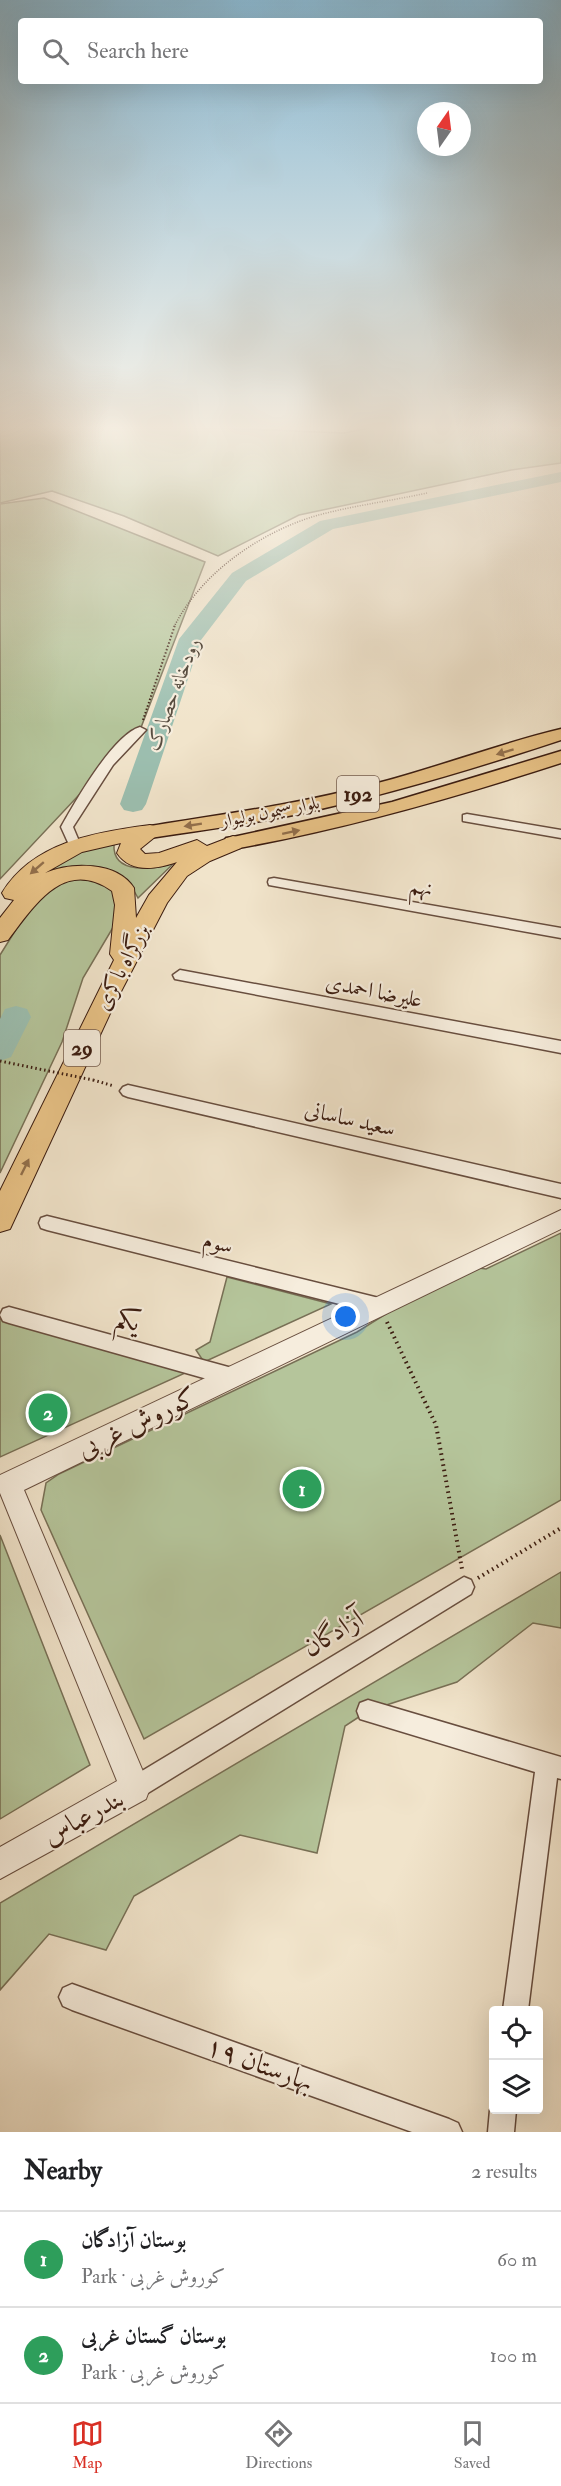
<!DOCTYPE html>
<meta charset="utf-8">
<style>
:root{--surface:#fff;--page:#f2f2f2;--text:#202124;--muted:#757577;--line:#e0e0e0;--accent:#d93025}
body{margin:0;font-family:"IM FELL Double Pica",Amiri,serif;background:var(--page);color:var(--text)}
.controls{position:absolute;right:18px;bottom:18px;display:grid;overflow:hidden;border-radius:6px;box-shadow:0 6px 24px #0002}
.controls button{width:54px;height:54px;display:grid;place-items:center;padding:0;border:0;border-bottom:2px solid var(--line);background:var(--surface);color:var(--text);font:30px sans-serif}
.compass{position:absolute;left:417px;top:102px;width:54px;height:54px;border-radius:50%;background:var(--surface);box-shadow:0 6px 24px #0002;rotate:14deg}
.you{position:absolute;left:346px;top:1317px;width:21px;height:21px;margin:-15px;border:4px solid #fff;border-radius:50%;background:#1a73e8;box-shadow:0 0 0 9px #1a73e833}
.badge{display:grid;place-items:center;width:39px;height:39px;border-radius:50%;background:var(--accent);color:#fff;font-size:20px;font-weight:700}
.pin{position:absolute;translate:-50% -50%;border:3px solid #fff;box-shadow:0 2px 6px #0006}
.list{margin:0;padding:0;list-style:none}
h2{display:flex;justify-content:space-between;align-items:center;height:78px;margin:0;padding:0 24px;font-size:26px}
h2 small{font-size:20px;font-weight:400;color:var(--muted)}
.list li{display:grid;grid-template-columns:39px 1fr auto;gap:18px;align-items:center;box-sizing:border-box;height:96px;padding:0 24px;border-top:2px solid var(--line)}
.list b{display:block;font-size:22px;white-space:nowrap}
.list p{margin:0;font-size:20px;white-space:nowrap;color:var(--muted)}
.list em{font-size:20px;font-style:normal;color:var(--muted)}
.icon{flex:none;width:33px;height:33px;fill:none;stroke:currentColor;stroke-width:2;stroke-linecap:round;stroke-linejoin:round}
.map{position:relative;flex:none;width:561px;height:2132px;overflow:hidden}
.search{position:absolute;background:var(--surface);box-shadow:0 6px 24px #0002;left:18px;right:18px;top:18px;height:66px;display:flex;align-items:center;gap:15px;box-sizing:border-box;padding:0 21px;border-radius:6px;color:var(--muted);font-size:22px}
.sheet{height:270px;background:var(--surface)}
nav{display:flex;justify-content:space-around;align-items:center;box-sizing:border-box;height:84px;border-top:2px solid var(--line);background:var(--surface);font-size:16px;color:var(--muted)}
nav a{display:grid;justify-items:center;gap:3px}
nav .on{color:var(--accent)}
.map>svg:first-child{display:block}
</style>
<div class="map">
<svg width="561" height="2132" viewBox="0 0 561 2132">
<rect width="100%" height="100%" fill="#f1e4cb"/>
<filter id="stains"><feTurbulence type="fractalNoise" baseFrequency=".00333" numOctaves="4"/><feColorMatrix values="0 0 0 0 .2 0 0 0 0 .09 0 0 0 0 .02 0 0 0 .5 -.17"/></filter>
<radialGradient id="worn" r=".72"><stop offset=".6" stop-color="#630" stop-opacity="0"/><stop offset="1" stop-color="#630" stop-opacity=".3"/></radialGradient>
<g fill="#b5c59b" stroke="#787056" stroke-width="1.5">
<polygon points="0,426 173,426 344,433 379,426 561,426 561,463 511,470 299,515 218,556 124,516 52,491 0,503"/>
<polygon points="44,498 205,562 140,730 0,879 0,504"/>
<path d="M114,844c-2,32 41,25 60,19l-36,35c-19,-39 -60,-36 -95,-20l-4,-4 46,-26z"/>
<polygon points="68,878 112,883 118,919 83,978 62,1042 0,1173 0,955 42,888"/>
<polygon points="561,1233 561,1500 144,1739 41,1510 46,1483 59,1474 357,1332 463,1266 486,1269"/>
<polygon points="227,1277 331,1304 204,1362 196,1350 210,1342"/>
<polygon points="0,1319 194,1369 0,1457"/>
<polygon points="0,1535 90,1765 0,1819"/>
<polygon points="561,1572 561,1628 533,1623 457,1682 368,1711 345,1726 317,1853 240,1835 134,1896 106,1950 49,1934 0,1990 0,1903"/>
</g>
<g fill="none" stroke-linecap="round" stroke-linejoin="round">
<g fill="#9cbfb0" fill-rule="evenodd">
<polygon points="561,472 561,482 333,529 246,581 201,640 146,804 142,810 133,812 124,810 120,804 179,639 232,573 320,521"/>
<polygon points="16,1006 27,1009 31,1017 11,1057 0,1061 0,1019 5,1009"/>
</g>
<g stroke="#684e3f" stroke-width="3">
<g id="minor">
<path d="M140,727l6,3 -33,35 -40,62 8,19 -2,3h-8l-10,-22c14,-25 52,-92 79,-100z"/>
<polygon points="467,814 561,830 561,838 463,821 463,815"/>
<polygon points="274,878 561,928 561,938 269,885 268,882 269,879"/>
<polygon points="180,970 561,1041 561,1053 175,979 173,975"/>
<polygon points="128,1085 561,1184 561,1198 128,1097 123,1095 120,1091 123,1087"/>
<polygon points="47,1216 379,1298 385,1300 388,1306 385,1312 379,1314 47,1230 41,1228 39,1223 41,1218"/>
<polygon points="9,1307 232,1368 238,1371 241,1377 238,1383 232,1386 9,1323 3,1321 0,1315 3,1309"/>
<polygon points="464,1577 471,1580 474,1587 471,1594 143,1796 135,1799 127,1796 124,1788 127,1780"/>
<polygon points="368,1700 561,1757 561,1779 557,1778 528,2010 503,2010 535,1772 360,1719 357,1711 360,1703"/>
<polygon points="72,1984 449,2119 458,2123 462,2132 412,2132 72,2010 63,2006 59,1997 63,1988"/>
<polygon points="494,2101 494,2110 516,2110 514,2132 488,2132 490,2110"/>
</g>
</g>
<g stroke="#684e3f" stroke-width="2">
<polygon id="tertiary" points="561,1210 561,1229 24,1490 150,1788 146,1799 0,1879 0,1847 117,1781 0,1493 0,1475"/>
</g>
<g stroke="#3b1c10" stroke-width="3">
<g id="primary">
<path d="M561,729v11c-85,28 -171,54 -258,73 -51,11 -102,17 -153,25l-7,-2 -3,-4 3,-4 7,-2c75,-12 150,-22 224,-42 63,-16 124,-40 187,-55z"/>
<path d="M561,751v12c-108,35 -216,66 -328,86l-7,-1 -3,-5 3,-5 7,-1 159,-35z"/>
</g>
</g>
<g stroke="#3b1c10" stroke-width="2">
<path id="trunk" d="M150,825l7,2 4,5 -21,17 5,5 14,-1 38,-13 10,6 26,-10 8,2 3,5 -3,5 -31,13 -23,15 -20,27 -53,102 -104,224 -10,3v-41l114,-231 -4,-6 5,-49 -3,-14c-48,-34 -78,15 -104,49l-8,2v-24l14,-18 -9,-2 -3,-5c31,-51 94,-61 148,-68zM121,843l-4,10c14,21 40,16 60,9l-28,33 -13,23 -2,-30c-17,-27 -63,-26 -89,-15l37,-21z"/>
</g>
<g stroke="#3b1c10" stroke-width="1.5" stroke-dasharray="1 1.5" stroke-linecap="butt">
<polyline points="164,426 344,433 379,426"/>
<path d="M174,627c26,-53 85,-94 141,-111 36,-10 75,-15 112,-23"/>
</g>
<polyline stroke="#3b1c10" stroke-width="2" stroke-dasharray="1.5 2" stroke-linecap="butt" points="143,720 175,625"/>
<polyline stroke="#3b1c10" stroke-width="3" stroke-dasharray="1.5 3" stroke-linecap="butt" points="93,1080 114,1086"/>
<g stroke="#3b1c10" stroke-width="4" stroke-dasharray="1.5 4" stroke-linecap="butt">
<polyline points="387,1322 436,1425 462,1569"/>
<polyline points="478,1578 561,1528"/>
</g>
<use href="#minor" fill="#f6eddd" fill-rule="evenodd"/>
<use href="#tertiary" fill="#f6eddd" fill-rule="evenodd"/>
<use href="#primary" fill="#e8c286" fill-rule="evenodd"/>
<use href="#trunk" fill="#e8c286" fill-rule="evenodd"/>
<polyline stroke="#3b1c10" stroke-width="3" stroke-dasharray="1.5 3" stroke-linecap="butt" points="0,1061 93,1080"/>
</g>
<defs><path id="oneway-solid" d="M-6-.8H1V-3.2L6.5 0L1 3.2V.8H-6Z" transform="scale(1.5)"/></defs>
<g fill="#926f4b">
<use href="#oneway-solid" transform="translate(505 752) rotate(163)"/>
<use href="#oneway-solid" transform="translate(193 825) rotate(171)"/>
<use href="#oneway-solid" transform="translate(291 832) rotate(-12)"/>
<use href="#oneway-solid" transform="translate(37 868) rotate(139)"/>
<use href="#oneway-solid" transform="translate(25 1167) rotate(-64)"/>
</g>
<linearGradient id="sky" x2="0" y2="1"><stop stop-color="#89b8d2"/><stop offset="0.59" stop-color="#f9f3e8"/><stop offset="1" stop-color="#f9f3e8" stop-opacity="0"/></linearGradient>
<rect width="561" height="725" fill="url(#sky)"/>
<g text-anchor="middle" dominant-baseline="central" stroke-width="4.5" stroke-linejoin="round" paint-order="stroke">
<g font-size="18" fill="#3b1c10" stroke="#f6eddd">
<text transform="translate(270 812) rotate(-11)">بلوار سیمون بولیوار</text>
</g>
<g font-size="20" font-style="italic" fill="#584d40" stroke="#f6eddd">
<text transform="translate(173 694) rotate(-69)">رودخانه حصارک</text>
</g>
<g fill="#f6eddd" stroke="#735b4e" stroke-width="1.5">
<rect x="337" y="776" width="42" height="36" rx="4.5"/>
<rect x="64" y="1030" width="36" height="36" rx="4.5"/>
</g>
<g font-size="21" font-weight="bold" fill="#3b1c10">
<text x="358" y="794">192</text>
<text x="82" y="1048">29</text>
</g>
<g font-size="22" fill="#3b1c10" stroke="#f6eddd">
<text transform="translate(421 887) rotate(10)">نهم</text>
<text transform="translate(122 967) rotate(-63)">بزرگراه باکری</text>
<text transform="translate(374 991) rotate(11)">علیرضا احمدی</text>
<text transform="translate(350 1119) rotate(13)">سعید ساسانی</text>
<text transform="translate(218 1243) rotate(14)">سوم</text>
</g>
<g font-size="27" fill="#3b1c10" stroke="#f6eddd">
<text transform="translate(128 1320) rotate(16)">یکم</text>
<text transform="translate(137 1423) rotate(-26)">کوروش غربی</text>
<text transform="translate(333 1633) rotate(-31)">آزادگان</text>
<text transform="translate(83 1817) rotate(-29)">بندرعباس</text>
<text transform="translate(260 2064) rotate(20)">بهارستان ۱۹</text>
</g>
</g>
<rect width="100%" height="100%" filter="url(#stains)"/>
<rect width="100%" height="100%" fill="url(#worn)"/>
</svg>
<div class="controls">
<button><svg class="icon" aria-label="locate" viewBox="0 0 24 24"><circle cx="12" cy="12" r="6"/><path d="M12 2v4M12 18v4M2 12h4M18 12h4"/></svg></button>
<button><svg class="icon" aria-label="layers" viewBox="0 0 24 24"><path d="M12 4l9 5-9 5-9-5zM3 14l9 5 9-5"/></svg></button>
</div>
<svg class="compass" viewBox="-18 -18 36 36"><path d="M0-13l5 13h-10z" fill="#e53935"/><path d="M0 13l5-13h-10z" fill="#757577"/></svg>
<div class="you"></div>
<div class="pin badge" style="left:302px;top:1489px;background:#2e9e5b">1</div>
<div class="pin badge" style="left:48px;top:1413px;background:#2e9e5b">2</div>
<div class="search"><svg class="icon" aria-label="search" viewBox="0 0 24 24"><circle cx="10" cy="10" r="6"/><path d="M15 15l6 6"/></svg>Search here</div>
</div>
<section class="sheet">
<h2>Nearby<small>2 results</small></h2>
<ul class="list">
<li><span class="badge" style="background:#2e9e5b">1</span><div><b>بوستان آزادگان</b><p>Park · کوروش غربی</p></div><em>60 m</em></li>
<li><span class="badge" style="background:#2e9e5b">2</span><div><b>بوستان گستان غربی</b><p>Park · کوروش غربی</p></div><em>100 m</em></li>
</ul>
</section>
<nav>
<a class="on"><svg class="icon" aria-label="map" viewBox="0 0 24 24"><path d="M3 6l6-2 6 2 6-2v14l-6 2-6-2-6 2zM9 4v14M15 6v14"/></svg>Map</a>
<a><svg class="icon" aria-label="directions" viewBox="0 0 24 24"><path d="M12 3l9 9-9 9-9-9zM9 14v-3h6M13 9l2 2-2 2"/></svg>Directions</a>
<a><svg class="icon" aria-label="saved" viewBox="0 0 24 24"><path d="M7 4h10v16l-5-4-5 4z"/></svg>Saved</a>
</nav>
